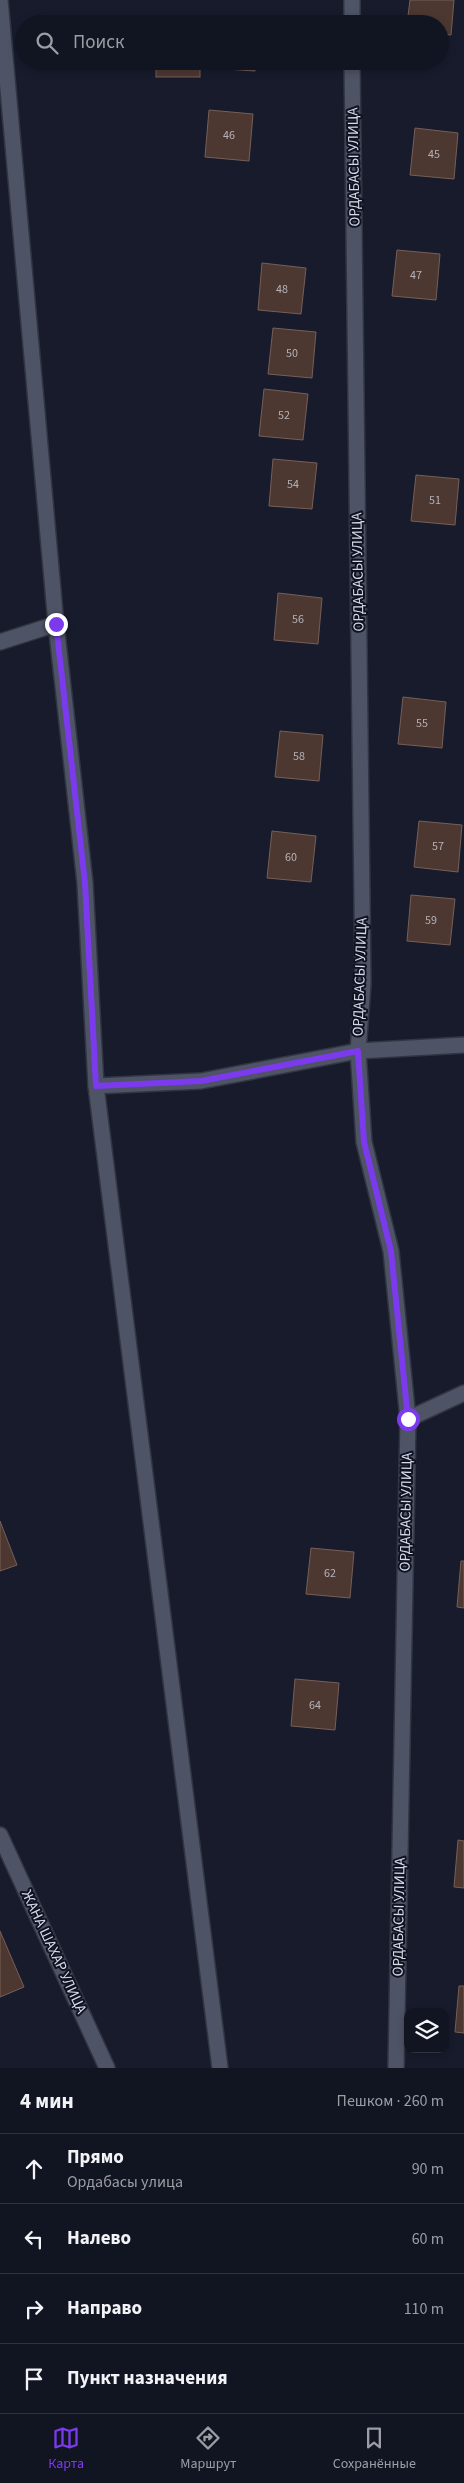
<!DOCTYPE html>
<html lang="ru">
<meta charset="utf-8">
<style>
:root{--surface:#111421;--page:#1a1d2a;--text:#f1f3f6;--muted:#9c9ea5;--line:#30333f;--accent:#7c3aed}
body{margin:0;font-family:"Source Sans 3",sans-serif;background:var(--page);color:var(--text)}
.controls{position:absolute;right:15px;bottom:15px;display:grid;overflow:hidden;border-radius:10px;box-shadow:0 2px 8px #0003}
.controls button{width:45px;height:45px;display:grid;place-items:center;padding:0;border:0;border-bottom:1px solid var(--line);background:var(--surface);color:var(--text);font:25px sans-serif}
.stop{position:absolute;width:15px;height:15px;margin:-11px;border:4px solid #7c3aed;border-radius:50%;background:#fff}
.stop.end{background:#7c3aed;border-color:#fff;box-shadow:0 1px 5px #0008}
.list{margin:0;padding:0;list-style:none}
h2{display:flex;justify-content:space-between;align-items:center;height:65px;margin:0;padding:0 20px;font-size:21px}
h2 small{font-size:16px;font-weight:400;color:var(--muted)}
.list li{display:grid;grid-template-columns:32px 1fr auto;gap:15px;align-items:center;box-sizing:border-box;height:70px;padding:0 20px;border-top:1px solid var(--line)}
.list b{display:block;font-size:19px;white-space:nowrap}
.list p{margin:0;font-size:16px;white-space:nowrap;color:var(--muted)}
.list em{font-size:16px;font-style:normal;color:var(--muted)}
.icon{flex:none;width:28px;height:28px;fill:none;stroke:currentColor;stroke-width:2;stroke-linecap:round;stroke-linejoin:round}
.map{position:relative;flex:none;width:464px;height:2068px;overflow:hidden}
.search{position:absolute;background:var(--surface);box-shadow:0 2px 8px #0003;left:15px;right:15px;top:15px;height:55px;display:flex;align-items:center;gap:12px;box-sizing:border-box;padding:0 18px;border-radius:28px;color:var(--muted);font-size:19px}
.sheet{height:345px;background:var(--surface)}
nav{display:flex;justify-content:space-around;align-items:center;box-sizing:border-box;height:70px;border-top:1px solid var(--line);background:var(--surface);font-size:14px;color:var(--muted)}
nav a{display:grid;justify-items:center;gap:2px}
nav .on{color:var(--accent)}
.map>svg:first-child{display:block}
</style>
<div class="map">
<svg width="464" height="2068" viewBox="0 0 464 2068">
<rect width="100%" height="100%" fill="#171b2c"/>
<g fill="#4d3831" stroke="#765f57">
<polygon points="410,0 454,0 451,35 440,34 440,24 407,24"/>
<rect x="156" y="61" width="44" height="16"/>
<polygon points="212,61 256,61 255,71 212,68"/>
<polygon points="209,110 253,114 249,161 205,157"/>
<polygon points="415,128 458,133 454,179 410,175"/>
<polygon points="397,250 440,254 436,300 392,296"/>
<polygon points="262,263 306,268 301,314 258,310"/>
<polygon points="273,328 316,332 312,378 268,374"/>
<polygon points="264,389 308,394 303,440 259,436"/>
<polygon points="273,459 317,463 312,509 269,506"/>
<polygon points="416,475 459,479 455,525 411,521"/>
<polygon points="278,593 322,598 318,644 274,640"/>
<polygon points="403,697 446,702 442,748 398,744"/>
<polygon points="280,731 323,735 319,781 275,777"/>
<polygon points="419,821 462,825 458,872 414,867"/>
<polygon points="272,831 316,836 311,882 267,878"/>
<polygon points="411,895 455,899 450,945 407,941"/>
<polygon points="0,1521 17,1565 0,1571"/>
<polygon points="311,1548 354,1552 350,1598 306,1594"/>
<polygon points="461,1561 464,1561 464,1608 457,1607"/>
<polygon points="295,1679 339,1683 335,1730 291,1726"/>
<polygon points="458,1840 464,1841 464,1888 454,1887"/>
<polygon points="0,1931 24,1987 0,1997"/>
<polygon points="459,1986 464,1986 464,2033 455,2032"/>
</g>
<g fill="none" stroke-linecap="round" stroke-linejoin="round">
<g stroke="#323541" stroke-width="18">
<g id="minor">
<polyline points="0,0 56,624 85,883 96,1086 220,2068"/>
<polyline points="352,0 352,24"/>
<polyline points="352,61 363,984 358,1051 364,1142 391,1251 408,1419 396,2068"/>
<polyline points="0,642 56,624"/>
<polyline points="96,1086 201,1081 358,1051 464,1045"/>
<polyline points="408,1419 464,1393"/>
<polyline points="0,1835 107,2068"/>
</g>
</g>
<use href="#minor" stroke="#4e5366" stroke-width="15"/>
</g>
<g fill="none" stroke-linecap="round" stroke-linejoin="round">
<polyline stroke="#7c3aed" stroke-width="6" points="56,624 85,883 96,1086 201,1081 358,1051 364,1142 391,1251 408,1419"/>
</g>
<g text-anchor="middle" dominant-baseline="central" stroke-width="4" stroke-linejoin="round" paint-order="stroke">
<g font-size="12" fill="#b4b2b9">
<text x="229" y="135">46</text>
<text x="434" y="154">45</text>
<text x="416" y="275">47</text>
<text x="282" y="289">48</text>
<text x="292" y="353">50</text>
<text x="284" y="415">52</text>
<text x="293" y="484">54</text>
<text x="435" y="500">51</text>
<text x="298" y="619">56</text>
<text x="422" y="723">55</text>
<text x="299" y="756">58</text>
<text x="438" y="846">57</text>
<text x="291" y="857">60</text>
<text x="431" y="920">59</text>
<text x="330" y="1573">62</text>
<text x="315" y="1705">64</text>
</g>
<g font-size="15" fill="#d7dae6" stroke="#0f1222">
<text transform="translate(354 167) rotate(-91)">ОРДАБАСЫ УЛИЦА</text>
<text transform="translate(358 572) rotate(-91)">ОРДАБАСЫ УЛИЦА</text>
<text transform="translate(360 977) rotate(-88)">ОРДАБАСЫ УЛИЦА</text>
<text transform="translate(406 1512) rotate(-89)">ОРДАБАСЫ УЛИЦА</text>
<text transform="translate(399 1917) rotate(-89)">ОРДАБАСЫ УЛИЦА</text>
<text transform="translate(54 1952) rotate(65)">ЖАНА ШАХАР УЛИЦА</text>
</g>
</g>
</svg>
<div class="controls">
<button><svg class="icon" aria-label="layers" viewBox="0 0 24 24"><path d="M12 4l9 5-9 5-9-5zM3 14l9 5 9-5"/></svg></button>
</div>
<div class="stop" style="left:408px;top:1419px"></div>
<div class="stop end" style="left:56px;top:624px"></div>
<div class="search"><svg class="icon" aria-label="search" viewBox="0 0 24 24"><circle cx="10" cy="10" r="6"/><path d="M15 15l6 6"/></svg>Поиск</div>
</div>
<section class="sheet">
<h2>4 мин<small>Пешком · 260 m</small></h2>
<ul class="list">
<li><svg class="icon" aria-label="ahead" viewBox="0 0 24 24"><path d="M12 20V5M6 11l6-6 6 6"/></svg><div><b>Прямо</b><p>Ордабасы улица</p></div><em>90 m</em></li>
<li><svg class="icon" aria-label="left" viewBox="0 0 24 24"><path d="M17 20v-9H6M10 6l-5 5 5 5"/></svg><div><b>Налево</b></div><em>60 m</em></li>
<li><svg class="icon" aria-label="right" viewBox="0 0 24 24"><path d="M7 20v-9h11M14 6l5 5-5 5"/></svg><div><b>Направо</b></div><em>110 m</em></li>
<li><svg class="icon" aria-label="arrive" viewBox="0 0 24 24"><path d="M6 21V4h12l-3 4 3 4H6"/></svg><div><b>Пункт назначения</b></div></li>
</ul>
</section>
<nav>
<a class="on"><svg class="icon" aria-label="map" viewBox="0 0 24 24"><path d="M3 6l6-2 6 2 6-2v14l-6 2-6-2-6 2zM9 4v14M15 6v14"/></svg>Карта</a>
<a><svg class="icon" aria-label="directions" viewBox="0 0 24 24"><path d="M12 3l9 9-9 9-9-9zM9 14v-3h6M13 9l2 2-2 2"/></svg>Маршрут</a>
<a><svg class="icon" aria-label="saved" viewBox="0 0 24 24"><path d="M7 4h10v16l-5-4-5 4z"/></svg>Сохранённые</a>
</nav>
